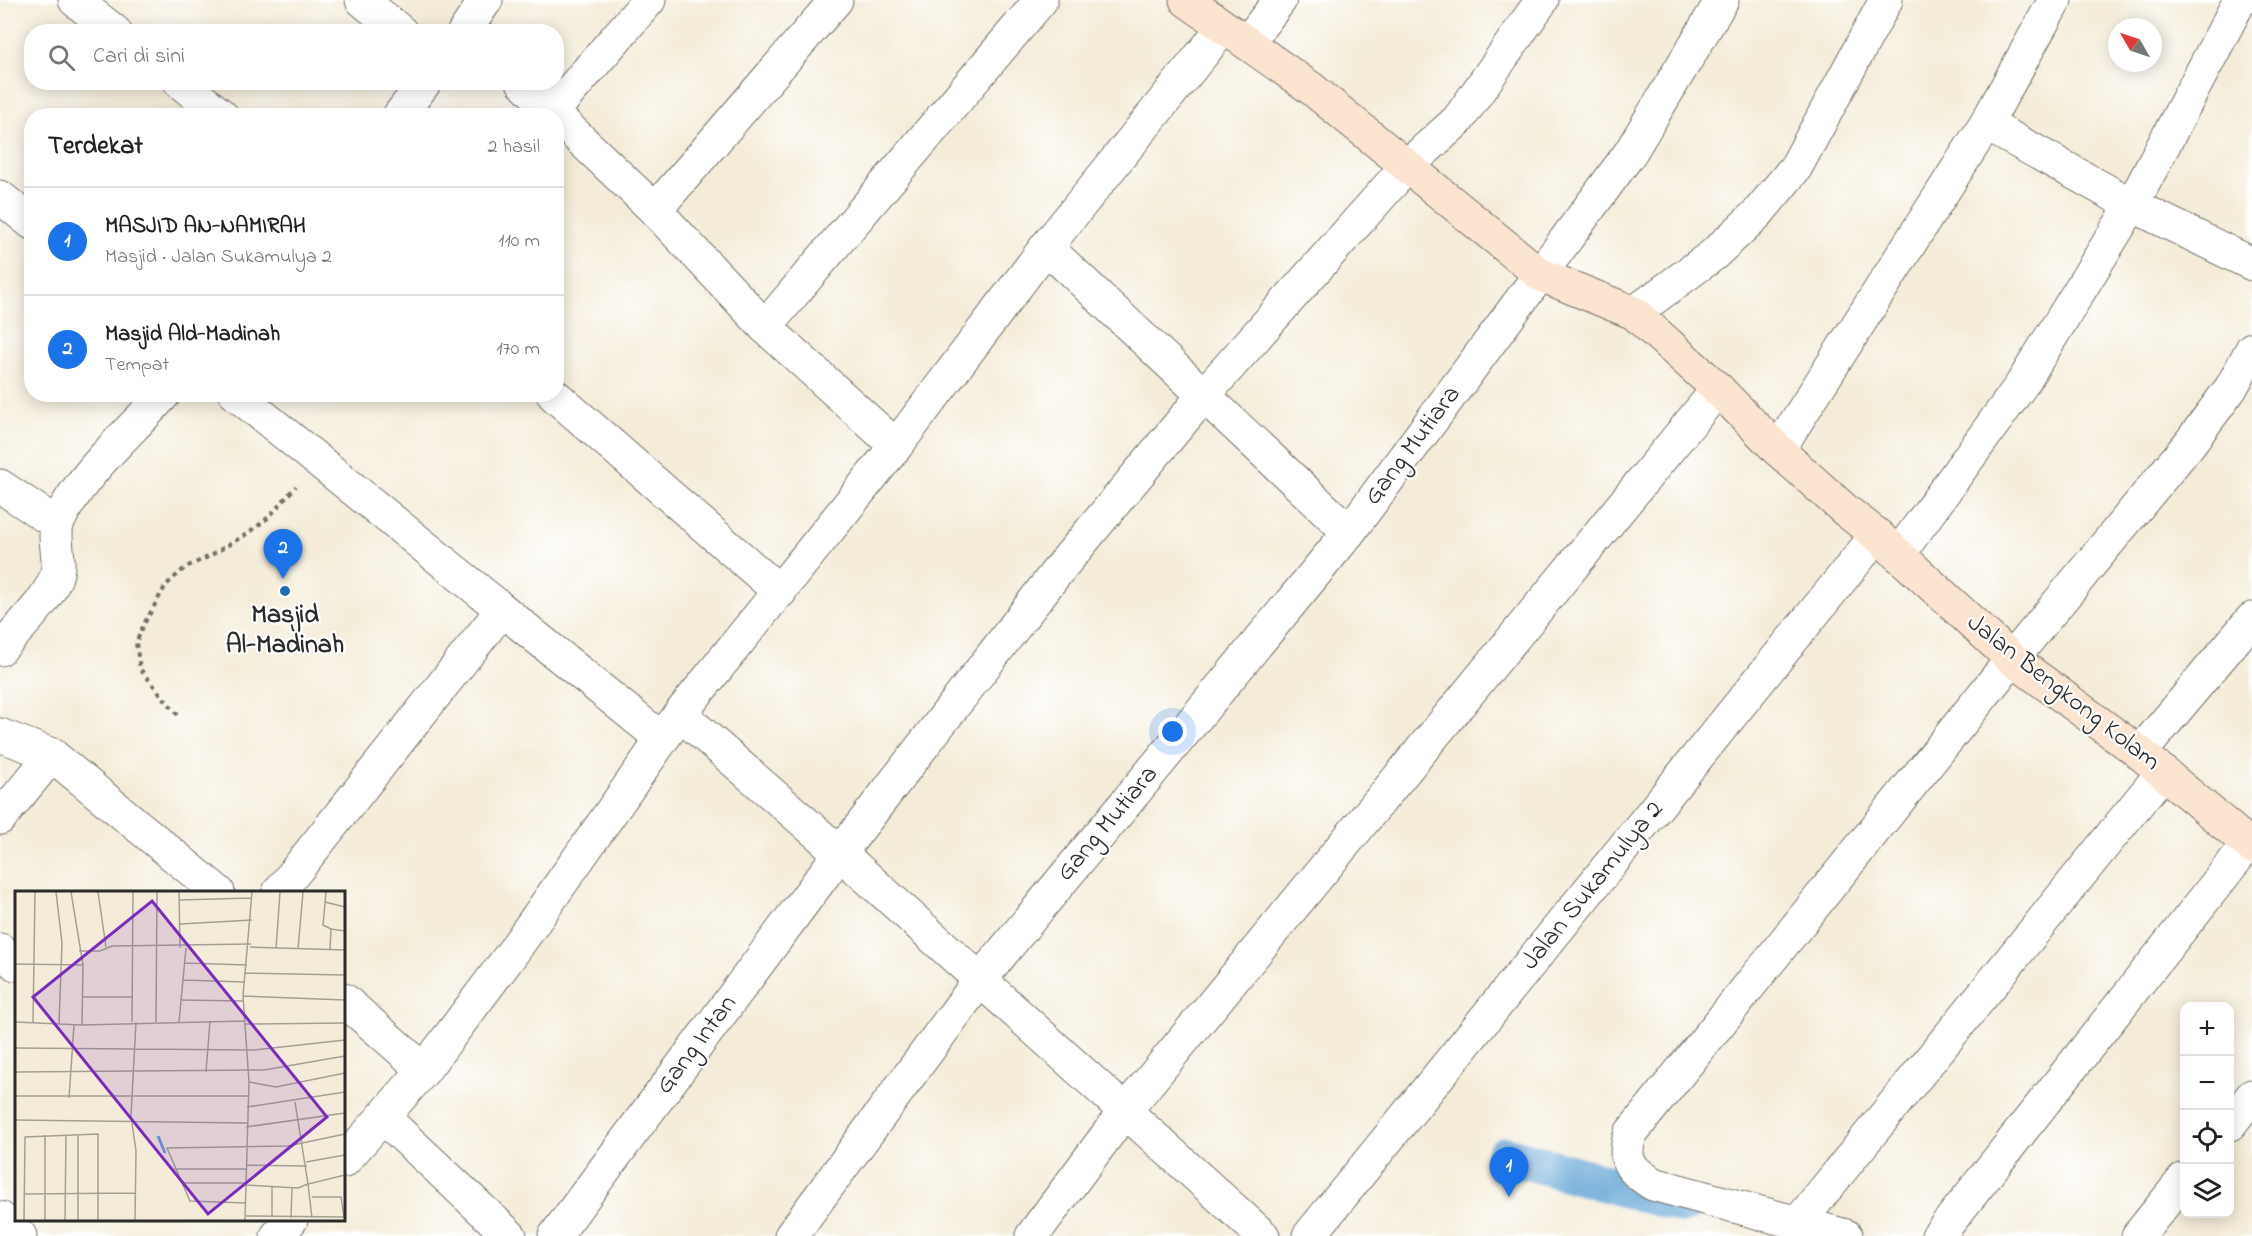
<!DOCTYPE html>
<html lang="id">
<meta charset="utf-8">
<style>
:root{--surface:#fff;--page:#f2f2f2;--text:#222;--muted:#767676;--line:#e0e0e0;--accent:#1a73e8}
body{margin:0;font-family:"Indie Flower",sans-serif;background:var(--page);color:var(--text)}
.controls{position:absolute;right:18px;bottom:18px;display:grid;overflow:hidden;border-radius:12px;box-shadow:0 3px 15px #0003}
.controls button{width:54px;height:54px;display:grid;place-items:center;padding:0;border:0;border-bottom:2px solid var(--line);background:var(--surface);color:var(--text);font:30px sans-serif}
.compass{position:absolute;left:2108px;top:18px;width:54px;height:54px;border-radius:50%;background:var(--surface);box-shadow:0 3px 15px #0003;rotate:309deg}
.you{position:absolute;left:1173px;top:732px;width:21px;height:21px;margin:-15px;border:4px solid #fff;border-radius:50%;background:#1a73e8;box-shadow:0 0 0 9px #1a73e833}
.badge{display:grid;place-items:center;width:39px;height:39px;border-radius:50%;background:var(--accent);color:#fff;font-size:20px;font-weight:700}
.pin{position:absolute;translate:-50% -50px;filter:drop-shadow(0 2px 3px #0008)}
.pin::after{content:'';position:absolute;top:32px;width:21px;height:18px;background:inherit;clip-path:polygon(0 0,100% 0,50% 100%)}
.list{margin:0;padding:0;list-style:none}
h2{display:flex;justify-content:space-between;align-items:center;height:78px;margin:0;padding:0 24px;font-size:26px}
h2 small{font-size:20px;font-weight:400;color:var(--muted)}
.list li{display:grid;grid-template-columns:39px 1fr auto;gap:18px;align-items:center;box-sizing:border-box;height:108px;padding:0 24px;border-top:2px solid var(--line)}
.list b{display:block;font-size:22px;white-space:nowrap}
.list p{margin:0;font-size:20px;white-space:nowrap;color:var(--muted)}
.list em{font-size:20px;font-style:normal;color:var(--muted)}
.icon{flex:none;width:33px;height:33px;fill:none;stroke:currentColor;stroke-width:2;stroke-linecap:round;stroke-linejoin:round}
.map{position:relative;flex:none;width:2252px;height:1236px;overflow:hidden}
.search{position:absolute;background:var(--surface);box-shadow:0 3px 15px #0003;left:24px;top:24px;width:540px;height:66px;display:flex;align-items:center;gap:15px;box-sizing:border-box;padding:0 21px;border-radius:24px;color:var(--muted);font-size:22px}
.panel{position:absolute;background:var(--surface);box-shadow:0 3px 15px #0003;left:24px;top:108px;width:540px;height:294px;border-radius:24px}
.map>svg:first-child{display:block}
</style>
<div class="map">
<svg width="2252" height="1236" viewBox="0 0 2252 1236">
<rect width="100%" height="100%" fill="#fff"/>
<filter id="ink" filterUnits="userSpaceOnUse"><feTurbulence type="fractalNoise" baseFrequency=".0167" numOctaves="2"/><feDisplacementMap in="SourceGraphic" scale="12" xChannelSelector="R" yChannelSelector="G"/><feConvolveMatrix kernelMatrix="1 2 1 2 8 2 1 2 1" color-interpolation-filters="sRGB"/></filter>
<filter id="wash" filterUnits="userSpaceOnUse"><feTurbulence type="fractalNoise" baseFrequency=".008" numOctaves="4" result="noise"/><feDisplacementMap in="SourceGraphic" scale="24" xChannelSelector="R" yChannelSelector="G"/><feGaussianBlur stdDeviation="1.35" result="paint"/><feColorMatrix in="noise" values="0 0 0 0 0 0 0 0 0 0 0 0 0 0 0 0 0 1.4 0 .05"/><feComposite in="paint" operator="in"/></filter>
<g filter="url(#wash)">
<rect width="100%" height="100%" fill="#f4ecd8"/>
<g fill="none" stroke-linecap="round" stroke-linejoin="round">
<polyline stroke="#60a3d4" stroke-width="38" points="1505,1155 1684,1205"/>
</g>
</g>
<g filter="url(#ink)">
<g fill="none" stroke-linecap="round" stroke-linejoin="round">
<g stroke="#716f68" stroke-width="35">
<g id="street">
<polyline points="75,0 115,32"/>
<polyline points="362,0 401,32"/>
<polyline points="464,32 486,0"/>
<polyline points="1247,43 1280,0"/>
<polyline points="180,82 222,116"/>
<polyline points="523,82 556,116"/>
<polyline points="552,112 649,0"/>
<polyline points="399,116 425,82"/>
<polyline points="556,116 655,210 765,327 896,446"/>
<polyline points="1986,124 2132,205 2252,264"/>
<polyline points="0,197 32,223"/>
<polyline points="655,210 836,0"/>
<polyline points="1046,247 1349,532"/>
<polyline points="1634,313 1713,255 1757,214 1796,167 1886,0"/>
<polyline points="765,327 1041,0"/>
<polyline points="236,394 662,739"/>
<polyline points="553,394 780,592"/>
<polyline points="1778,450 1986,124 2055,0"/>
<polyline points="0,486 57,524"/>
<polyline points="1898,555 2022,384 2132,205 2240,0"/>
<path d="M0,649c17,-20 56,-55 58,-82 1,-13 -5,-33 0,-45 22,-47 72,-90 106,-128"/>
<polyline points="680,714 840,853 1263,1236"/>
<polyline points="0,735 52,755 218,892"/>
<polyline points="2140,753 2252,619"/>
<polyline points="0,818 52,755"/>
<polyline points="279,892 502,610"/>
<polyline points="0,950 16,964"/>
<polyline points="344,1000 424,1070"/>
<polyline points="383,1117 510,1236"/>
<polyline points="2230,1124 2252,1096"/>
<polyline points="344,1161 424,1070 510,956 680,714 896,446 1046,247 1224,27"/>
<polyline points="0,1218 20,1236"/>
<polyline points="1798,1223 2163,772"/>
<polyline points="277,1236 291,1220"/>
<polyline points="555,1236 840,853 1056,573 1203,396 1407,166 1458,120 1542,0"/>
<polyline points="791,1236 979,981 1349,532 1630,153 1722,0"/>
<polyline points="1032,1236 1125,1111 1718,389"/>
<polyline points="1309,1236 1877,535"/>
<path d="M1846,1236l-193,-52c-23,-15 -32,-23 -22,-51l381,-474 178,-216 41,-55 21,-39"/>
<polyline points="1938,1236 2248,844"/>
<polyline points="2138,1236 2184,1179"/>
</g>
</g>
<g stroke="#716f68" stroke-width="35">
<polyline id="secondary" points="1186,0 1312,89 1541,275 1634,313 1718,389 1778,450 1845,510 1877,535 2012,659 2140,753 2252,847"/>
</g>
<polyline stroke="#716f68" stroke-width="4" stroke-dasharray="4.5 4.5" stroke-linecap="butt" points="178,715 140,669 136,643 144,624 166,585 186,567 208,557 250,532 269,517 296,486"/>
<use href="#street" stroke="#fff" stroke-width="33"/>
<use href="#secondary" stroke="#fce5d0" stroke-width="33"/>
</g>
</g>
<circle fill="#1f6fb2" stroke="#fff" stroke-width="2" cx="285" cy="591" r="6"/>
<g text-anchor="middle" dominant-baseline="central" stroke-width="4.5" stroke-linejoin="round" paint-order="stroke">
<g font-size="26" fill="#2b2b2b" stroke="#fff">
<text transform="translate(1413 446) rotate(-53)">Gang Mutiara</text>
<text transform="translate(2063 693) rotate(38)">Jalan Bengkong Kolam</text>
<text transform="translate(1108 824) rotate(-50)">Gang Mutiara</text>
<text transform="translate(1593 886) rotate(-51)">Jalan Sukamulya 2</text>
<text transform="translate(697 1045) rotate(-53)">Gang Intan</text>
</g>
<g font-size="26" font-weight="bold" fill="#2b2b2b" stroke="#fff">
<text x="285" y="616">Masjid<tspan x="285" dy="30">Al-Madinah</tspan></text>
</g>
</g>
<g transform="translate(15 891)">
<rect width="330" height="330" fill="#f4ecd8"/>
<path fill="none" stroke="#60a3d4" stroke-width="3" d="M143,245l7,17"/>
<path fill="none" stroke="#a49f93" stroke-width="1.5" d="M41,1l6,51 -3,81M56,1l12,73 -1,60M83,1l8,55M164,1l1,56M311,1l-3,33 8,4M164,9l73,-2M310,11l20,5M165,33l72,-4M235,56l95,3M261,58l4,-57M283,58l5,-57M315,59l1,-21 14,2M64,60h21l12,-5 139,-2M169,72l63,2M0,73l68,1M230,82l100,2M168,89l61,2M228,105l102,4M68,106h49M165,109l63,1M0,131l67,3 163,-4M117,131l1,-130M141,131l1,-130M164,131l7,-74M18,132l2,-131M230,133l100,-1M0,157l239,2 91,-10M0,181l249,-2 81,-14M191,181l4,-51M234,191l27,5 69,-14M0,205h233M54,207l5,-73M232,216l98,-15M0,229l232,3M231,236l99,-14M30,244v85M63,244v85M291,271l39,-7M231,274l61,1M159,278h72M166,292h65M231,294l52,3 10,-4 -13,-82M9,303l112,-1M297,306h29l3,20M231,312l-56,-2 -23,-53 121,-2 57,-12M231,325l99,1M257,326v-30M276,327l1,-30M297,327l-4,-34 37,-9M9,329l1,-83 73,-3v86M50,329l1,-85M120,329l1,-69 -5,-35 5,-94M230,329l4,-138 -6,-86 9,-104"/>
<path fill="#7b2cbf" fill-opacity="0.15" stroke="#7b2cbf" stroke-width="3" d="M137,10l175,216 -119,97 -175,-217z"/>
<rect width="330" height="330" fill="none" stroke="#2b2b2b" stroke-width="3"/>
</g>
</svg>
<div class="controls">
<button>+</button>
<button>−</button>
<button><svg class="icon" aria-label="locate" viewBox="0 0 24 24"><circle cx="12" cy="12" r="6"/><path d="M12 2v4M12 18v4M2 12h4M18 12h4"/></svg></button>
<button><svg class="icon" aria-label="layers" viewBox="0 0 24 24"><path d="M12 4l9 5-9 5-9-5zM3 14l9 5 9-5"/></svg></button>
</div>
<svg class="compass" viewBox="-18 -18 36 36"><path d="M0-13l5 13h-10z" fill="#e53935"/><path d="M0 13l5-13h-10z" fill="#767676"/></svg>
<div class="you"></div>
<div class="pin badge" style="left:1509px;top:1197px">1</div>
<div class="pin badge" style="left:283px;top:579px">2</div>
<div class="search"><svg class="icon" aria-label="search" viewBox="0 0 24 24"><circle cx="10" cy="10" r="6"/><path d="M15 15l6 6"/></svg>Cari di sini</div>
<section class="panel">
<h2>Terdekat<small>2 hasil</small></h2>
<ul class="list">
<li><span class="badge">1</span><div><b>MASJID AN-NAMIRAH</b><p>Masjid · Jalan Sukamulya 2</p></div><em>110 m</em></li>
<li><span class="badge">2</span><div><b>Masjid Ald-Madinah</b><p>Tempat</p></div><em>170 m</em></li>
</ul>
</section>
</div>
